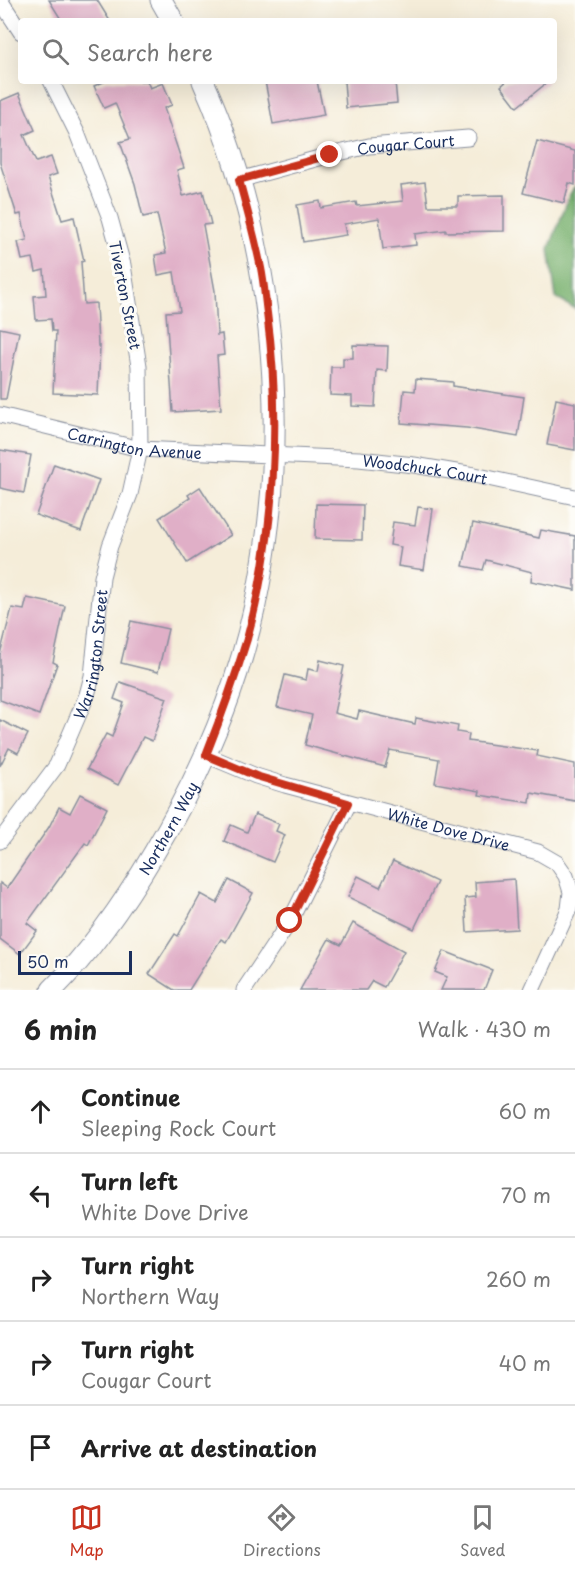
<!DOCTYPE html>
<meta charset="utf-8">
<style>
:root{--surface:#fff;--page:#f6f6f6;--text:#222;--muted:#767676;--line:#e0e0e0;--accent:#c8321e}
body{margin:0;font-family:"Playpen Sans",sans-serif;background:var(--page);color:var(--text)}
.scale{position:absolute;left:18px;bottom:15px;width:114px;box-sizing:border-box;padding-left:6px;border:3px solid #1b2f5e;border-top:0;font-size:16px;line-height:21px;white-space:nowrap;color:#1b2f5e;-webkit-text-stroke:4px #fdfcf7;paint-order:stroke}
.stop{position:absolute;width:18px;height:18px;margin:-14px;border:4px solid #c8321e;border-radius:50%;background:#fff}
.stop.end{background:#c8321e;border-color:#fff;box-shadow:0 2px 6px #0008}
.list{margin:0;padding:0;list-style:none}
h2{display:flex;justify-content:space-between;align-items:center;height:78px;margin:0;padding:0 24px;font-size:26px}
h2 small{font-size:20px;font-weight:400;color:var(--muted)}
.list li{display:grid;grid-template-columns:39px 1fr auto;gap:18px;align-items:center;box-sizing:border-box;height:84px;padding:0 24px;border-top:2px solid var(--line)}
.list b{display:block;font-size:22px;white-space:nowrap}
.list p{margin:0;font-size:20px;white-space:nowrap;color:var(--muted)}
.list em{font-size:20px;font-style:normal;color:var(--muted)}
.icon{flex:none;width:33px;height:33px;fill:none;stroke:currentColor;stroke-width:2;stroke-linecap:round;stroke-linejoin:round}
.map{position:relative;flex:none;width:575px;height:990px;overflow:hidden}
.search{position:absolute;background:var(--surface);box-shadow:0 6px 24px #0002;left:18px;right:18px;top:18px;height:66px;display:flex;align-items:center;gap:15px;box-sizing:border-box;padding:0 21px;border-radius:6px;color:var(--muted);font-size:22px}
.sheet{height:498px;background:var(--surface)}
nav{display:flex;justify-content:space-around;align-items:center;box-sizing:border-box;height:84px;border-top:2px solid var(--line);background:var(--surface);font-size:16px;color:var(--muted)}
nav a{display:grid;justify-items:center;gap:3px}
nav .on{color:var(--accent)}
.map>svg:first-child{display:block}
</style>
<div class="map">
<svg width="575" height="990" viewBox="0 0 575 990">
<rect width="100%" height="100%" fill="#fdfcf7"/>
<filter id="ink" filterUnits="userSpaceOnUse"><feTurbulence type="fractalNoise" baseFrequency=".0167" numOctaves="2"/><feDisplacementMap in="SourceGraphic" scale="12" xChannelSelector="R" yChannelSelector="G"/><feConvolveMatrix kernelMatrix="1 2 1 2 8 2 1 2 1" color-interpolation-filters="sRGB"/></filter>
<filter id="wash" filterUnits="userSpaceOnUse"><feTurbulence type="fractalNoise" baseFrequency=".008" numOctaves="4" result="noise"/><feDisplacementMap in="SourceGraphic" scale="24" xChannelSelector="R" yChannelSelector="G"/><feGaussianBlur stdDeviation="1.35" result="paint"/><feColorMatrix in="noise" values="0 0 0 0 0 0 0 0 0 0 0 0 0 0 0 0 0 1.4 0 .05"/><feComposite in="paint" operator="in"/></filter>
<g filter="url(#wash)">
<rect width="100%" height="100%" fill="#f5edd9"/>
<polygon fill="#78b16e" stroke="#4a7066" stroke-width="1.5" points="575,186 575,309 556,298 549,249 570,194"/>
<g id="blocks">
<g fill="#e0afc7">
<polygon points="49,0 97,0 110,21 62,21"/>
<polygon points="106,81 147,81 150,88 163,83 172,105 164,108 184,168 177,170 183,196 203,191 211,224 203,225 215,291 217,335 222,334 224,355 217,356 221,409 173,412 166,312 180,311 174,272 158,275 155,255 166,253 157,214 143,217 135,184 120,142 130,139 115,103 104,108 94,86"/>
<polygon points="265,81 317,81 324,115 273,124"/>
<polygon points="344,81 395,81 397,103 346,108"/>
<polygon points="507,81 549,81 517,107 501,86"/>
<polygon points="19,93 35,130 24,135 36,162 51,157 57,174 48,177 62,220 74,217 84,261 81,262 84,304 96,303 98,346 100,346 98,395 53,393 56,331 52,331 51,319 36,320 34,296 46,295 44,270 36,272 33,258 22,260 18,242 27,240 21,214 17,215 0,163 0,101"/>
<polygon points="537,141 575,151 575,185 569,183 564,203 523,193"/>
<polygon points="425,182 428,206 458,206 458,196 504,195 504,231 446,232 446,230 415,234 416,245 383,249 379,218 344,224 346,235 303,242 297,205 320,201 321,208 356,202 357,206 403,201 401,185"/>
<polygon points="0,328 19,332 6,399 0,399"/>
<polygon points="353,345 388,346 387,371 377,370 375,407 352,406 352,396 330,395 331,367 343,367 343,358 353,358"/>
<polygon points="416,379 453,382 453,386 524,397 518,437 467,428 401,423 404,390 415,391"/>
<polygon points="556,399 575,403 575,450 547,445"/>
<polygon points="0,450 31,455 24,493 0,488"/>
<polygon points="54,464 99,480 81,531 36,515"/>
<polygon points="200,487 231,535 187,563 159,518 190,498 188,495"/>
<polygon points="316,504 363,505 362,540 315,539"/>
<polygon points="418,507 433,509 424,570 398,566 401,547 390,545 393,522 415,525"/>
<polygon points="473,523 539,538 541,530 575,536 575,590 531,581 532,572 486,560 483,570 463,566"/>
<polygon points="27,598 65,606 53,662 57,664 39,715 0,700 0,654 12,608 24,610"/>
<polygon points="131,621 168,629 158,672 121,663"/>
<polygon points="320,660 344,666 334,713 357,719 359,711 415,724 416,718 458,726 457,732 469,734 468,741 538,751 537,756 575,764 575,801 531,793 530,803 479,795 480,791 435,783 439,759 390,750 385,767 305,745 312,715 277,707 285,675 306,680 308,669 318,671"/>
<polygon points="120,682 167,698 152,741 143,737 118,785 87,769 106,734 112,737 124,703 114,699"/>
<polygon points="0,720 28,734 18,753 9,748 0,766"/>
<polygon points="80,794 107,808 88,845 85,843 27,923 37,931 20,954 0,939 0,883 7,888 49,827 59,807 70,813"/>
<polygon points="255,814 279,824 276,831 285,835 273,862 224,841 231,825 247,832"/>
<polygon points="393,861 437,882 414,929 348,897 358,876 380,887"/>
<polygon points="514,879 517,929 467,932 465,898 476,897 475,882"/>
<polygon points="229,880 253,893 226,942 221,939 189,990 174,990 149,974 175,934 178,936 201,894 217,903"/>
<polygon points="353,923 404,951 384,987 372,981 366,990 300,990 329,939 341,945"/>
<polygon points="444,951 492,970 484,990 441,990 447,977 435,972"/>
</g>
</g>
</g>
<g filter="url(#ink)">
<use href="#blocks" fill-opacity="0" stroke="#888e9c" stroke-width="1.5"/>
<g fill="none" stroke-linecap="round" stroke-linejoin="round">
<g stroke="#888e9c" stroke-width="17">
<g id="street">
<polyline points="0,0 21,32"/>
<path id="s1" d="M239,180l91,-25 39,-9 99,-8"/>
<path id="s2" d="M0,415l140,34 219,10 55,6 60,10 101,22"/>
<path id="s3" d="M206,755l50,21 29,9 253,67 19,11 9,13 5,16 -2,17 -37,81"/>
<path id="s4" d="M0,841l57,-76 30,-70 5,-19 10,-99 8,-31 20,-52 10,-45 -1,-83 -16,-101 -13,-47 -33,-85 -26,-52"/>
<polyline points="244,990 290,921 349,803"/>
</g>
</g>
<g stroke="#888e9c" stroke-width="23">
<g id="secondary">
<polyline points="161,0 173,21"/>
<path id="s5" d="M52,990c40,-40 73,-88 102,-137 49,-82 88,-174 105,-268 32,-166 13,-350 -56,-504"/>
</g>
</g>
<use href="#street" stroke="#fff" stroke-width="15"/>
<use href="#secondary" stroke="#fff" stroke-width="21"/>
</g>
</g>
<g fill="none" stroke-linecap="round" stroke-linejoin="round" filter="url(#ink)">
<path stroke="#c8321e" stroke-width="8" d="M290,921l58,-118 -92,-27 -50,-21c15,-38 29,-77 41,-116 28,-101 34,-222 20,-326 -2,-15 -3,-30 -6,-45 -6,-29 -14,-59 -22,-88l91,-25"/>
</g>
<g text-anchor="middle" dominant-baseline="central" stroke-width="6" stroke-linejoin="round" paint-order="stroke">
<g font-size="15" fill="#1b2f5e" stroke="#fdfcf7">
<text stroke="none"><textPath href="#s1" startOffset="171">Cougar Court</textPath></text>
<text transform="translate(126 295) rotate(79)">Tiverton Street</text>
<text stroke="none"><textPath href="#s2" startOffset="138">Carrington Avenue</textPath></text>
<text stroke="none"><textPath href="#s2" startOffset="430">Woodchuck Court</textPath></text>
<text stroke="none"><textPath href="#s4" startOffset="212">Warrington Street</textPath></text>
<text stroke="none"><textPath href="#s5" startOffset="200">Northern Way</textPath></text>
<text stroke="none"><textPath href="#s3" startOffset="254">White Dove Drive</textPath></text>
</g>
</g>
</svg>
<div class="scale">50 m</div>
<div class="stop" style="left:290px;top:921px"></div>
<div class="stop end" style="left:330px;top:155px"></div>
<div class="search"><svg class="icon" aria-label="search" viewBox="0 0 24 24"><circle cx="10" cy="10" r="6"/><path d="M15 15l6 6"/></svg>Search here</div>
</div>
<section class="sheet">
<h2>6 min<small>Walk · 430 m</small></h2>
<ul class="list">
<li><svg class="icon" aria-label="ahead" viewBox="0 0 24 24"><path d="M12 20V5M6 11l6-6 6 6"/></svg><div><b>Continue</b><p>Sleeping Rock Court</p></div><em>60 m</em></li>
<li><svg class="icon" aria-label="left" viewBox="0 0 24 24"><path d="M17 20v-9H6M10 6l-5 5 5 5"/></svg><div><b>Turn left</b><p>White Dove Drive</p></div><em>70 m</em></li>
<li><svg class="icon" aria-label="right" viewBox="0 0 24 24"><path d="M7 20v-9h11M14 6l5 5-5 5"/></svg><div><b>Turn right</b><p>Northern Way</p></div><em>260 m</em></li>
<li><svg class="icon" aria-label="right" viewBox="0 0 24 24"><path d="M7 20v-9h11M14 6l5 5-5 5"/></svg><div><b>Turn right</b><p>Cougar Court</p></div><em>40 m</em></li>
<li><svg class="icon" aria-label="arrive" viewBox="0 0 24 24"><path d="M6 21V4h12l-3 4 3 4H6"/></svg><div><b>Arrive at destination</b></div></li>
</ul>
</section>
<nav>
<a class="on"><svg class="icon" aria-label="map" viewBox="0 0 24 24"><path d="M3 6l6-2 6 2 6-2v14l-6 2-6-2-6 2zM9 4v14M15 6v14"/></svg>Map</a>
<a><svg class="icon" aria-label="directions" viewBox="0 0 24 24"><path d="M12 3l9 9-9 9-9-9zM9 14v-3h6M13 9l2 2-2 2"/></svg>Directions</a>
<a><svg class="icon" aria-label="saved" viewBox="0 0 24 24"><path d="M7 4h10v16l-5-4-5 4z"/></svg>Saved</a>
</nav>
